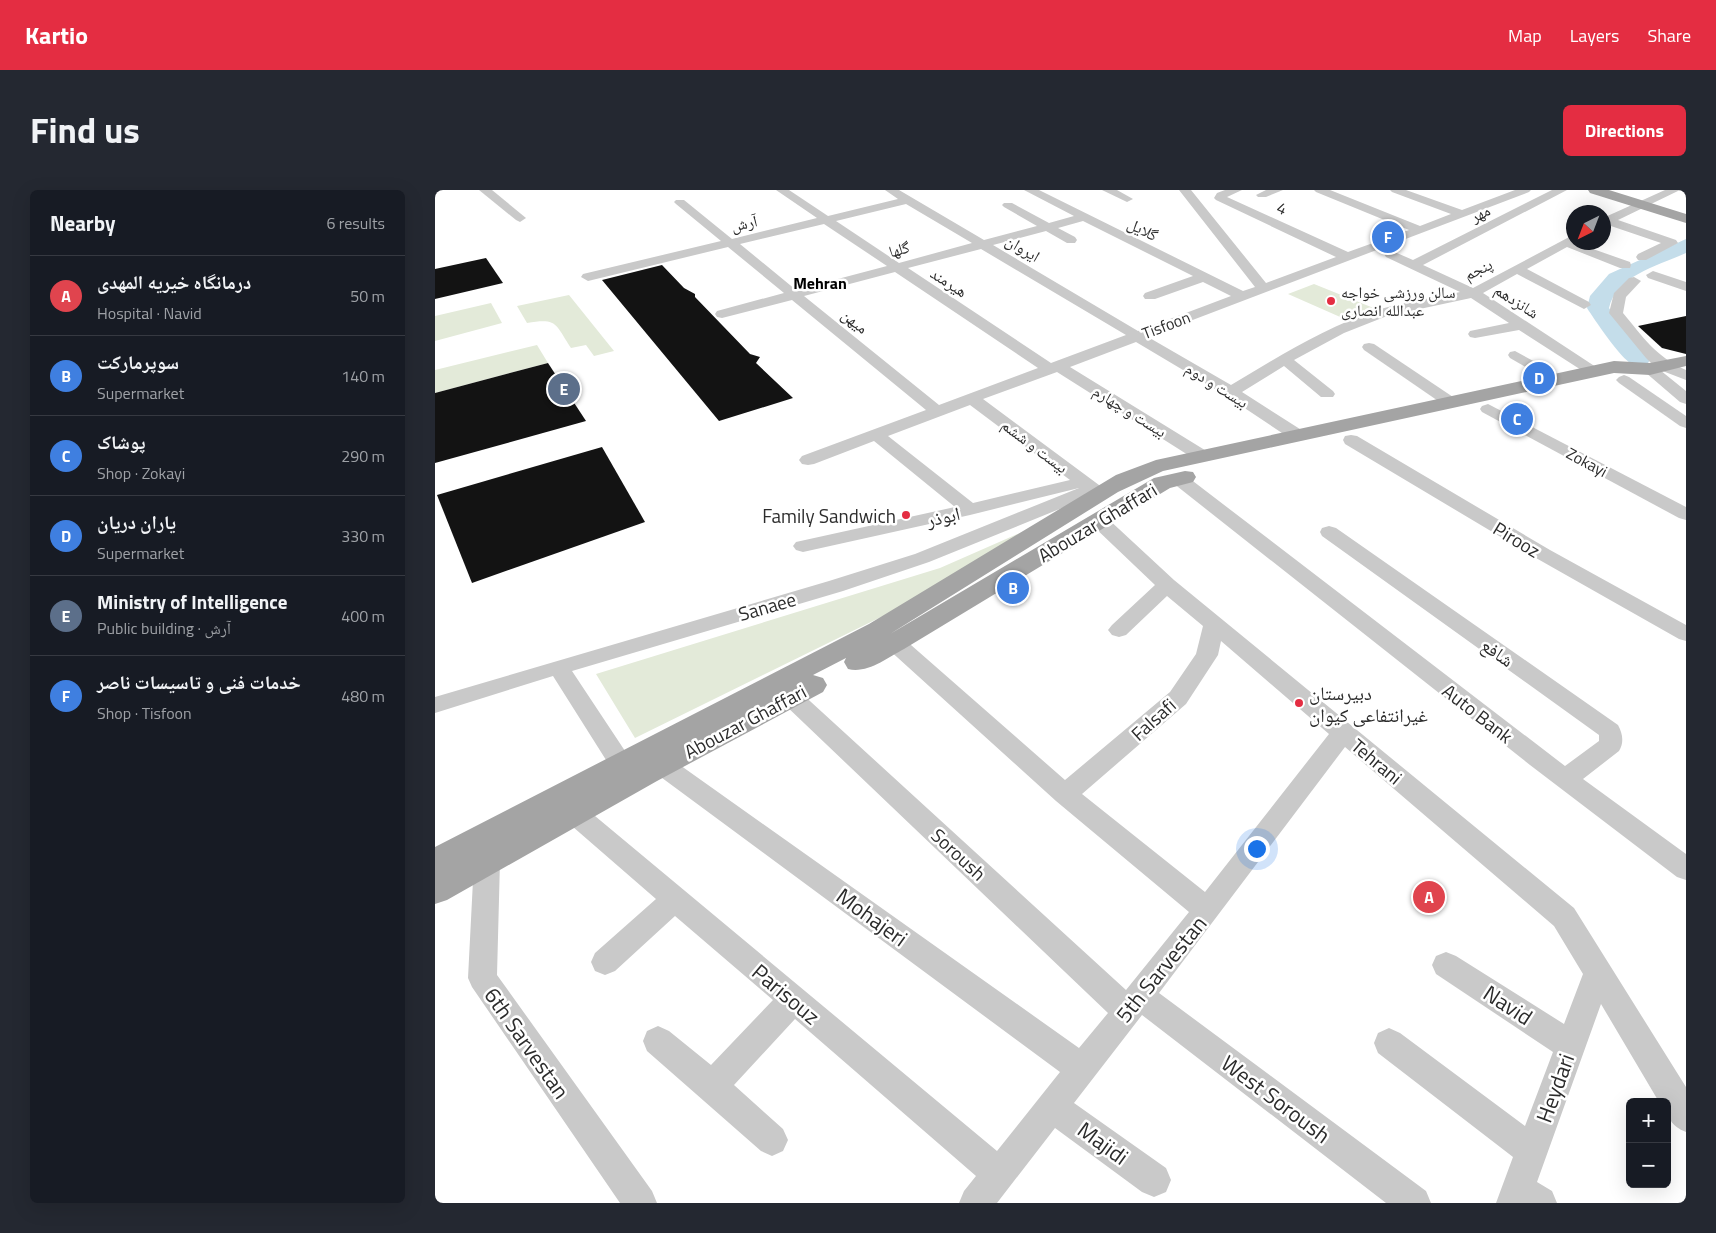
<!DOCTYPE html>
<meta charset="utf-8">
<style>
:root{--surface:#171b24;--page:#242831;--text:#f1f3f6;--muted:#9ea1a6;--line:#363941;--accent:#e42d42}
body{margin:0;font-family:"Titillium Web","Noto Naskh Arabic",sans-serif;background:var(--page);color:var(--text)}
.controls{position:absolute;right:15px;bottom:15px;display:grid;overflow:hidden;border-radius:8px;box-shadow:0 5px 20px #0002}
.controls button{width:45px;height:45px;display:grid;place-items:center;padding:0;border:0;border-bottom:1px solid var(--line);background:var(--surface);color:var(--text);font:25px sans-serif}
.compass{position:absolute;left:1131px;top:15px;width:45px;height:45px;border-radius:50%;background:var(--surface);box-shadow:0 5px 20px #0002;rotate:222deg}
.you{position:absolute;left:821px;top:658px;width:18px;height:18px;margin:-12px;border:4px solid #fff;border-radius:50%;background:#1a73e8;box-shadow:0 0 0 8px #1a73e833}
.badge{display:grid;place-items:center;width:32px;height:32px;border-radius:50%;background:var(--accent);color:#fff;font-size:16px;font-weight:700}
.pin{position:absolute;translate:-50% -50%;border:2px solid #fff;box-shadow:0 1px 5px #0006}
.list{margin:0;padding:0;list-style:none}
h2{display:flex;justify-content:space-between;align-items:center;height:65px;margin:0;padding:0 20px;font-size:21px}
h2 small{font-size:16px;font-weight:400;color:var(--muted)}
.list li{display:grid;grid-template-columns:32px 1fr auto;gap:15px;align-items:center;box-sizing:border-box;height:80px;padding:0 20px;border-top:1px solid var(--line)}
.list b{display:block;font-size:19px;white-space:nowrap}
.list p{margin:0;font-size:16px;white-space:nowrap;color:var(--muted)}
.list em{font-size:16px;font-style:normal;color:var(--muted)}
.map{position:relative;flex:none;width:1251px;height:1013px;overflow:hidden;border-radius:8px}
header{display:flex;align-items:center;gap:30px;box-sizing:border-box;height:70px;padding:0 25px;background:var(--accent);color:#fff}
header strong{font-size:24px}
nav{display:flex;gap:28px;margin-inline-start:auto;font-size:18px}
.intro{display:flex;align-items:center;justify-content:space-between;box-sizing:border-box;height:120px;padding:0 30px}
h1{margin:0;font-size:35px}
.button{padding:12px 22px;border-radius:8px;background:var(--accent);color:#fff;font-size:18px;font-weight:700}
main{display:flex;gap:30px;padding:0 30px}
aside{flex:1;background:var(--surface);border-radius:8px;box-shadow:0 5px 20px #0002}
.map>svg:first-child{display:block}
</style>
<header>
<strong>Kartio</strong>
<nav><a>Map</a><a>Layers</a><a>Share</a></nav>
</header>
<div class="intro"><h1>Find us</h1><a class="button">Directions</a></div>
<main>
<aside>
<h2>Nearby<small>6 results</small></h2>
<ul class="list">
<li><span class="badge" style="background:#e0444e">A</span><div><b>درمانگاه خیریه المهدی</b><p>Hospital · Navid</p></div><em>50 m</em></li>
<li><span class="badge" style="background:#3f7fe0">B</span><div><b>سوپرمارکت</b><p>Supermarket</p></div><em>140 m</em></li>
<li><span class="badge" style="background:#3f7fe0">C</span><div><b>پوشاک</b><p>Shop · Zokayi</p></div><em>290 m</em></li>
<li><span class="badge" style="background:#3f7fe0">D</span><div><b>یاران دریان</b><p>Supermarket</p></div><em>330 m</em></li>
<li><span class="badge" style="background:#5c6f8a">E</span><div><b>Ministry of Intelligence</b><p>Public building · آرش</p></div><em>400 m</em></li>
<li><span class="badge" style="background:#3f7fe0">F</span><div><b>خدمات فنی و تاسیسات ناصر</b><p>Shop · Tisfoon</p></div><em>480 m</em></li>
</ul>
</aside>
<div class="map">
<svg width="1251" height="1013" viewBox="0 0 1251 1013">
<rect width="100%" height="100%" fill="#fff"/>
<g fill="#e3ead9">
<polygon points="879,94 941,119 912,130 853,104"/>
<path d="M134,105l45,56 -20,5 -8,-11 -15,3c-16,-24 -13,-30 -44,-25l-10,-17z"/>
<polygon points="56,113 67,133 0,151 0,126"/>
<polygon points="102,155 113,173 0,203 0,180"/>
<polygon points="610,332 617,343 200,548 161,484 505,378"/>
</g>
<g fill="none" stroke-linecap="round" stroke-linejoin="round">
<path fill="#c4ddea" fill-rule="evenodd" d="M1251,49v14c-27,12 -70,23 -77,55l8,12 34,39 -4,5c-5,1 -10,3 -15,0 -11,-5 -38,-45 -45,-56l3,-12 19,-22z"/>
</g>
<g fill="#131313">
<polygon points="51,68 68,93 0,109 0,79"/>
<polygon points="227,75 249,98 260,104 260,107 315,164 325,167 321,173 358,208 284,231 167,90"/>
<polygon points="1251,126 1251,164 1227,158 1203,136"/>
<polygon points="113,173 151,231 0,273 0,203"/>
<polygon points="167,257 210,332 37,393 2,305"/>
</g>
<g fill="none" stroke-linecap="round" stroke-linejoin="round">
<g fill="#c9c9c9" fill-rule="evenodd">
<polygon points="44,0 57,0 91,28 85,32 81,30"/>
<path d="M341,0h13l39,26 70,-17 -13,-9h14l85,50 53,-14 -33,-19 -2,-2 2,-2h8l37,20 25,-7 -50,-26h15l204,101 12,-4 -76,-97h12l75,93 70,-26 -120,-57 -2,-2 3,-5 8,-3h17l-15,7 121,55 61,-22 -93,-38 -2,-2h16l90,36 31,-12 -59,-22 -2,-2h16l56,20 53,-20h16l-2,2 -381,145 83,48c47,-28 93,-57 146,-75 27,-8 56,-12 83,-18l-74,-35 -2,-3 6,-4 23,10 139,-70h15l-144,75 50,23 100,-53v7l57,20 1,3 -1,3h-10l-53,-21 -40,22 62,33 2,3 -7,4 -67,-35 -34,19 116,76 3,3 -3,3h-10l-70,-45 -44,8 -5,-1 -2,-3 2,-3 39,-8 -38,-25 -84,18 -43,17 -50,27 39,31 2,3 -2,3h-12l-37,-31 -42,26 61,39 2,4 -2,4h-12l-66,-44 -89,-53 -66,25 138,85 3,4 -3,4 -6,1 -6,-1 -139,-88 -74,27 116,86 3,4 -3,4 -170,69 -86,29 -271,80 57,86 4,7 -4,7 -8,2 -8,-2 -60,-95 -118,37v-16l394,-116 86,-27 164,-66 -109,27 -167,37 -7,-2 -3,-4 3,-4 159,-35 -81,-66 -60,23 -6,1 -6,-1 -3,-4 3,-4 124,-46 -134,-110 -70,18 -5,-1 -2,-3 2,-3 67,-18 -56,-46 -140,34 -7,-4 2,-3 138,-33 -45,-37 -2,-2 2,-2h8l48,39 85,-21zM471,14l66,39 -73,20 -63,-42zM648,31l110,55 -48,17 -2,3 2,3h10l48,-17 28,14 -93,35 -145,-86 53,-14 21,12h8l2,-3 -2,-3 -17,-9zM389,34l63,42 -91,24 -56,-46zM546,59l145,86 -75,28 -143,-95zM460,82l143,96 -99,37 -135,-109zM535,215l100,75 -97,23 -85,-67z"/>
<polygon points="667,0 682,0 698,9 692,12"/>
<polygon points="831,0 848,0 831,7 823,7 821,5"/>
<polygon points="1230,0 1245,0 1183,30 1241,50 1243,53 1211,70 1203,70 1201,67 1203,64 1226,53 1173,35 1168,36 1168,28"/>
<polygon points="1218,81 1251,92 1251,101 1213,88 1211,85"/>
<path d="M1199,87l7,4 -15,16 -3,16c20,24 33,44 63,57v10l-26,-10 26,21v13l-6,-2 -35,-30 -3,-3 3,-3h9l-8,-8 -37,-45 5,-20 15,-15z"/>
<polygon points="934,153 939,154 1021,209 1023,212 1021,215 1009,215 929,160 927,157 929,154"/>
<polygon points="1080,161 1128,187 1131,190 1128,193 1118,193 1075,168 1073,165 1075,162"/>
<polygon points="1189,185 1194,187 1251,226 1251,238 1245,236 1184,193 1181,190 1184,187"/>
<polygon points="1053,214 1251,317 1251,330 1244,328 1047,222 1045,219 1047,216"/>
<polygon points="916,245 922,246 1115,360 1251,435 1251,451 1244,449 1101,368 910,254 908,250 910,246"/>
<path d="M744,284l6,1 380,291 34,-25v-6l-277,-199 -2,-4 2,-4 7,-2 7,2 282,197c5,9 6,18 1,26l-36,28 103,75v26l-9,-3 -147,-112 -357,-282 -3,-4 3,-4z"/>
<path d="M664,325l7,2 68,63 400,328 112,179v45c-15,-6 -19,-14 -19,-30h-8l-58,-98 -64,178 15,9 5,12h-61l17,-46 -135,-104 -4,-10 4,-10 11,-5 11,5 125,93 28,-74 -117,-78 -4,-9 4,-9 10,-4 10,4 108,68 19,-50 -29,-48 -209,-179 -186,246 267,198 5,12h-45l-244,-188 -68,88 92,65 5,12 -5,12 -12,5 -12,-5 -87,-64 -58,75h-38l5,-12 12,-15 -181,-157 -61,66 49,44 5,11 -5,11 -11,5 -11,-5 -114,-100 -4,-10 4,-10 11,-5 11,5 42,34 62,-65 -98,-84 -60,55 -10,4 -10,-4 -4,-9 4,-9 61,-54 -91,-79 -4,-7 4,-7 9,-3 9,3 414,345 63,-79 -406,-300 -4,-7 4,-7 8,-2 8,2 409,290 29,-35 -325,-310 -3,-6 3,-6 8,-2 8,2 327,299 63,-78 -133,-111 -169,-153 -3,-5 3,-5 8,-2 8,2 162,142 105,-88 26,-38 7,-28 -36,-30 -41,39 -7,2 -7,-2 -4,-5 4,-5 43,-40 -63,-60 -2,-4 2,-4zM786,451l108,93 -124,158 -123,-98 104,-90 32,-49z"/>
<polygon points="52,660 61,663 65,671 62,785 217,1001 222,1013 185,1013 37,797 33,788 39,671 43,663"/>
</g>
<g fill="#a4a4a4" fill-rule="evenodd">
<polygon points="1153,0 1174,0 1251,24 1251,33 1155,3"/>
<path d="M1251,166v10l-36,9 -36,-2 -451,98 -45,21 -228,142 264,-156 31,-7 8,1 3,5 -3,5 -23,6 -266,161c-17,9 -37,25 -56,20l-4,-7 2,-4 -33,17 10,3 4,7 -4,7 -166,89 -210,119 -12,4v-57l434,-223 247,-149 40,-15 458,-99 36,2z"/>
</g>
</g>
<g fill="#e42d42" stroke="#fff" stroke-width="2">
<circle cx="896" cy="111" r="5"/>
<circle cx="471" cy="325" r="5"/>
<circle cx="864" cy="513" r="5"/>
</g>
<g text-anchor="middle" dominant-baseline="central" stroke-width="5" stroke-linejoin="round" paint-order="stroke">
<g font-size="16" fill="#2c2c2c" stroke="#fff">
<text transform="translate(847 18) rotate(25)">4</text>
<text transform="translate(1045 23) rotate(-27)">مهر</text>
<text transform="translate(309 33) rotate(-13)">آرش</text>
<text transform="translate(708 39) rotate(27)">گلایل</text>
<text transform="translate(588 58) rotate(31)">ایروان</text>
<text transform="translate(464 59) rotate(-15)">گلها</text>
<text transform="translate(1043 79) rotate(-26)">پنجم</text>
<text transform="translate(514 92) rotate(33)">هیرمند</text>
<text transform="translate(1082 111) rotate(33)">شانزدهم</text>
<text transform="translate(420 131) rotate(39)">میهن</text>
<text transform="translate(731 135) rotate(-21)">Tisfoon</text>
<text transform="translate(782 195) rotate(32)">بیست و دوم</text>
<text transform="translate(695 221) rotate(32)">بیست و چهارم</text>
<text transform="translate(600 256) rotate(37)">بیست و ششم</text>
<text transform="translate(1152 272) rotate(28)">Zokayi</text>
</g>
<g font-size="16" font-weight="bold" fill="#000" stroke="#fff">
<text x="385" y="93">Mehran</text>
</g>
<g font-size="16" fill="#2c2c2c" stroke="#fff" text-anchor="start">
<text x="906" y="102">سالن ورزشی خواجه<tspan x="906" dy="18">عبدالله انصاری</tspan></text>
</g>
<g font-size="19" fill="#2c2c2c" stroke="#fff" text-anchor="end">
<text x="461" y="325">Family Sandwich</text>
<text x="874" y="502" text-anchor="start">دبیرستان<tspan x="874" dy="22">غیرانتفاعی کیوان</tspan></text>
</g>
<g font-size="19" fill="#2c2c2c" stroke="#fff">
<text transform="translate(508 326) rotate(-13)">ابوذر</text>
<text transform="translate(662 332) rotate(-31)">Abouzar Ghaffari</text>
<text transform="translate(1082 349) rotate(31)">Pirooz</text>
<text transform="translate(332 416) rotate(-16)">Sanaee</text>
<text transform="translate(1063 462) rotate(35)">شافع</text>
<text transform="translate(1043 523) rotate(38)">Auto Bank</text>
<text transform="translate(718 529) rotate(-42)">Falsafi</text>
<text transform="translate(310 531) rotate(-28)">Abouzar Ghaffari</text>
<text transform="translate(942 571) rotate(40)">Tehrani</text>
<text transform="translate(524 664) rotate(43)">Soroush</text>
</g>
<g font-size="22" fill="#2c2c2c" stroke="#fff">
<text transform="translate(437 727) rotate(36)">Mohajeri</text>
<text transform="translate(726 779) rotate(-51)">5th Sarvestan</text>
<text transform="translate(351 804) rotate(40)">Parisouz</text>
<text transform="translate(1073 815) rotate(33)">Navid</text>
<text transform="translate(92 853) rotate(55)">6th Sarvestan</text>
<text transform="translate(1120 898) rotate(-70)">Heydari</text>
<text transform="translate(841 909) rotate(37)">West Soroush</text>
<text transform="translate(668 953) rotate(36)">Majidi</text>
</g>
</g>
</svg>
<div class="controls">
<button>+</button>
<button>−</button>
</div>
<svg class="compass" viewBox="-18 -18 36 36"><path d="M0-13l5 13h-10z" fill="#e53935"/><path d="M0 13l5-13h-10z" fill="#9ea1a6"/></svg>
<div class="you"></div>
<div class="pin badge" style="left:994px;top:707px;background:#e0444e">A</div>
<div class="pin badge" style="left:578px;top:398px;background:#3f7fe0">B</div>
<div class="pin badge" style="left:1082px;top:229px;background:#3f7fe0">C</div>
<div class="pin badge" style="left:1104px;top:188px;background:#3f7fe0">D</div>
<div class="pin badge" style="left:129px;top:199px;background:#5c6f8a">E</div>
<div class="pin badge" style="left:953px;top:47px;background:#3f7fe0">F</div>
</div>
</main>
